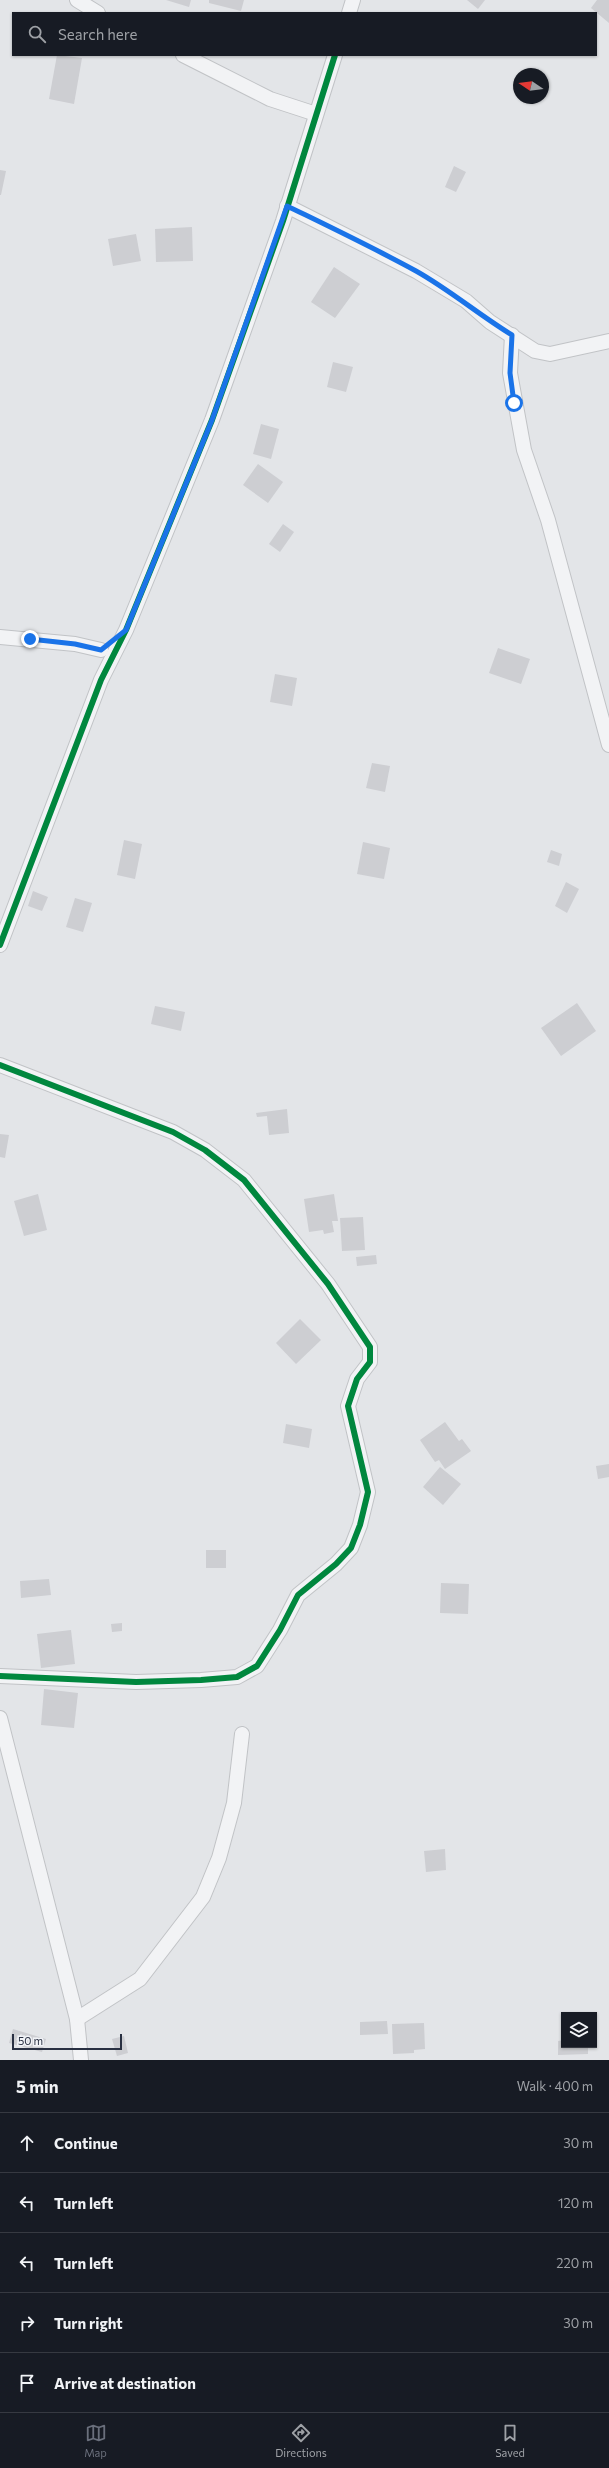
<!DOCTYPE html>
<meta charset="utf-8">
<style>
:root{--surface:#171b24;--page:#20242c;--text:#f1f3f6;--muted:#9ea1a6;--line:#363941;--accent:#6a6f7c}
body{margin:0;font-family:Commissioner,sans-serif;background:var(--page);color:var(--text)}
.controls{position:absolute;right:12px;bottom:12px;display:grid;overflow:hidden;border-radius:0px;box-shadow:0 1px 3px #0004}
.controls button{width:36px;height:36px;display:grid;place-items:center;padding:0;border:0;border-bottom:1px solid var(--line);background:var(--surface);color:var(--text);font:20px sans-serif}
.compass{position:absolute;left:513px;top:68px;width:36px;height:36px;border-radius:50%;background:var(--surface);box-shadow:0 1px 3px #0004;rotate:283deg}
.scale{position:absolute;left:12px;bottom:10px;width:110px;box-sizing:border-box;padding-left:4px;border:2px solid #293042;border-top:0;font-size:11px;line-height:14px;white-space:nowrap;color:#293042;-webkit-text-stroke:3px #f1f3f7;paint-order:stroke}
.stop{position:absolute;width:12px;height:12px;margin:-9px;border:3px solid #1a73e8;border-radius:50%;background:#fff}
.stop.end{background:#1a73e8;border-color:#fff;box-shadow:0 1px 4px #0008}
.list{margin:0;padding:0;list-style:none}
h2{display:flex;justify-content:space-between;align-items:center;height:52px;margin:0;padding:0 16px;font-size:17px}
h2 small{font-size:13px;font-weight:400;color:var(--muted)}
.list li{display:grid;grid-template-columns:26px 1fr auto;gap:12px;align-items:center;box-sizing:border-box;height:60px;padding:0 16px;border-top:1px solid var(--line)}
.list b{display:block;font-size:15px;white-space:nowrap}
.list em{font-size:13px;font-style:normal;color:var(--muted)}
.icon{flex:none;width:22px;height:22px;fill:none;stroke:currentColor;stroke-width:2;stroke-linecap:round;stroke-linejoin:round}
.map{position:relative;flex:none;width:609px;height:2060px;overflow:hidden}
.search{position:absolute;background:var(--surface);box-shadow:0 1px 3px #0004;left:12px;right:12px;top:12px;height:44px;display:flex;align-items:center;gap:10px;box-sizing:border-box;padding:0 14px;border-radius:0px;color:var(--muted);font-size:15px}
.sheet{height:352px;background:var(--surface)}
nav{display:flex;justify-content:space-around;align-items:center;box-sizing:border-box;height:56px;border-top:1px solid var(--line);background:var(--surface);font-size:11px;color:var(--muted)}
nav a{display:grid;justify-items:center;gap:2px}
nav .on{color:var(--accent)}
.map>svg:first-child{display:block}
</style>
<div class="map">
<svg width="609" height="2060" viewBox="0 0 609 2060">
<rect width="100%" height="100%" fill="#e3e5e8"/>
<g fill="#cdced2">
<polygon points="166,0 191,0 189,7"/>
<polygon points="209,0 244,0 241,11 209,3"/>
<polygon points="467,0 485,0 478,9"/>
<polygon points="597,0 609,0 609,23 591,8"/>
<polygon points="57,55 82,58 74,104 49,99"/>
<polygon points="454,166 466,172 456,192 445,187"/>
<polygon points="0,170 6,171 1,195 0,195"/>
<polygon points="192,227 193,261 156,262 155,229"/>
<polygon points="136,234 141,261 113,266 108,239"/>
<polygon points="334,267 360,284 335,318 311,302"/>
<polygon points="333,362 353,367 346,392 327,387"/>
<polygon points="261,424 279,429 271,459 253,454"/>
<polygon points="258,464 283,482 268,503 243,485"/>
<polygon points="283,524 294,532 280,552 269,544"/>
<polygon points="498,648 530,659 521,684 489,673"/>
<polygon points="275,674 297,678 292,706 270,702"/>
<polygon points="372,763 390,766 385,792 366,788"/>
<polygon points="124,840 142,844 135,879 117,875"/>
<polygon points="363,842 390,848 384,879 357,874"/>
<polygon points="551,850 562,854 559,866 547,862"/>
<polygon points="566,882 579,889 567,913 555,906"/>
<polygon points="33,891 48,897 42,911 28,906"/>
<polygon points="75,898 92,903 83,932 66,927"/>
<polygon points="577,1003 596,1031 561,1056 541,1028"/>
<polygon points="155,1006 185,1012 181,1031 151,1024"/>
<polygon points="287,1109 289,1133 269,1135 267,1116 257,1117 256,1113"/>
<polygon points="0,1134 9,1135 5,1158 0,1157"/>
<polygon points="38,1194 47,1230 24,1236 14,1201"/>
<polygon points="334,1194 338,1221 332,1221 334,1232 324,1234 323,1230 309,1232 304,1199"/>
<polygon points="363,1217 365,1250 342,1251 340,1218"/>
<polygon points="376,1255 377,1264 357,1266 356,1257"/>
<polygon points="300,1319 321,1340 296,1364 276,1343"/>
<polygon points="445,1422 459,1441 462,1439 471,1451 445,1469 439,1460 435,1462 420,1440"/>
<polygon points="286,1424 312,1429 309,1448 283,1443"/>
<polygon points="609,1464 609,1477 598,1479 596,1466"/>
<polygon points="440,1467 461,1484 443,1505 423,1487"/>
<rect x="206" y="1550" width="20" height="18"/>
<polygon points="49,1579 51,1595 21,1598 20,1581"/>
<polygon points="441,1583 469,1584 468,1614 440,1613"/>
<polygon points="122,1623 122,1631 112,1632 111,1624"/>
<polygon points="71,1630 75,1664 41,1668 37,1634"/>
<polygon points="44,1689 78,1693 74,1728 41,1725"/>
<polygon points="445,1849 446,1870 426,1872 424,1851"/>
<polygon points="387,2021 388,2034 360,2035 360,2022"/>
<polygon points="424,2023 425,2049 414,2050 414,2053 393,2054 392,2024"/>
<polygon points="13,2029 46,2039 42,2052 9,2043"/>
<polygon points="124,2036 128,2053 117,2056 112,2039"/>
<polygon points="564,2040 564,2045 588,2045 588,2054 558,2055 558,2041"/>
</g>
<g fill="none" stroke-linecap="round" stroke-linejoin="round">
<g stroke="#c1c3c6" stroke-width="16">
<g id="street">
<polyline points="77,0 98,13"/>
<polyline points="349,13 353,0"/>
<polyline points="183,55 270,99 316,114"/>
<polyline points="287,206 416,271 466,301 490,322 535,351 550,354 609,341"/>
<polyline points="512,335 510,373 524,450 548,520 609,745"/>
<polyline points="0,637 75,644 101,650"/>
<polyline points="0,945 101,680 126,630 212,420 283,221 335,55"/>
<polyline points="0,1065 173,1132 205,1150 244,1180 328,1284 370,1347 370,1362 357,1379 348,1406 368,1492 360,1525 351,1548 336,1564 298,1595 280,1630 257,1666 237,1677 201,1680 136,1682 0,1676"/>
<polyline points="0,1718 77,2019 81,2060"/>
<polyline points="77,2019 140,1979 203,1897 219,1858 234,1803 242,1734"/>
</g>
</g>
<use href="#street" stroke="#f2f3f5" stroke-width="14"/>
<g stroke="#f1f3f7" stroke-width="8">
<g id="cycleway">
<polyline points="0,945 101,680 126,630 212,420 283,221 335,55"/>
<polyline points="0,1065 173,1132 205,1150 244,1180 328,1284 370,1347 370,1362 357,1379 348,1406 368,1492 360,1525 351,1548 336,1564 298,1595 280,1630 257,1666 237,1677 201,1680 136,1682 0,1676"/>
</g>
</g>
<use href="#cycleway" stroke="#00873e" stroke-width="6"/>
</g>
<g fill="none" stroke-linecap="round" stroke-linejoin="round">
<path stroke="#1a73e8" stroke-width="5" d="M30,639l45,5 26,6 25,-20 86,-210 75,-214c43,21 87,42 129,65 34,19 63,44 96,64l-2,38 4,30"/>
</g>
</svg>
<div class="controls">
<button><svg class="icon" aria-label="layers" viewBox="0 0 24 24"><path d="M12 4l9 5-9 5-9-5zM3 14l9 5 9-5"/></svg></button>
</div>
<svg class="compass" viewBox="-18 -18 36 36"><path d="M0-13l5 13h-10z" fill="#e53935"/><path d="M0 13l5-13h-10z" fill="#9ea1a6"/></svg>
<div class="scale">50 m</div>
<div class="stop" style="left:514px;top:403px"></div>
<div class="stop end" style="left:30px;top:639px"></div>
<div class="search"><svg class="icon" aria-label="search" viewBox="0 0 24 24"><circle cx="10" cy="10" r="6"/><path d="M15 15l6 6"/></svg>Search here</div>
</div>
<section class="sheet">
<h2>5 min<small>Walk · 400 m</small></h2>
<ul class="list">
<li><svg class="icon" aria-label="ahead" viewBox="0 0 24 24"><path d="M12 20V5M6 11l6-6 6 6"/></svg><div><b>Continue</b></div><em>30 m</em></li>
<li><svg class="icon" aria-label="left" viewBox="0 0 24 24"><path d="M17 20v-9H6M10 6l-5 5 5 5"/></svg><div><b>Turn left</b></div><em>120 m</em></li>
<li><svg class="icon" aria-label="left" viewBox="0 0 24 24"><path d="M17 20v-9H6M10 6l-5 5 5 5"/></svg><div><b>Turn left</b></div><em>220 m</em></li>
<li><svg class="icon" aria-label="right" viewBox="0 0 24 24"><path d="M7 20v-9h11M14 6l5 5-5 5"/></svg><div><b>Turn right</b></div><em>30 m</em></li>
<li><svg class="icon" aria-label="arrive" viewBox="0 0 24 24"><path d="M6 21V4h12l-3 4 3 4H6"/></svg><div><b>Arrive at destination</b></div></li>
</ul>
</section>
<nav>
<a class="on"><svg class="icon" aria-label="map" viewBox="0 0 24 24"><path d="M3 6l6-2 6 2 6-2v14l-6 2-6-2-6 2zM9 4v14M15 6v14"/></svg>Map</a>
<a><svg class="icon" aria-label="directions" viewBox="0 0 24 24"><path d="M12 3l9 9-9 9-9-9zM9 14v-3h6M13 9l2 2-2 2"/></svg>Directions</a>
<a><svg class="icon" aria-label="saved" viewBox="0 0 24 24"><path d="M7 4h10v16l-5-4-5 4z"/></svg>Saved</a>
</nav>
